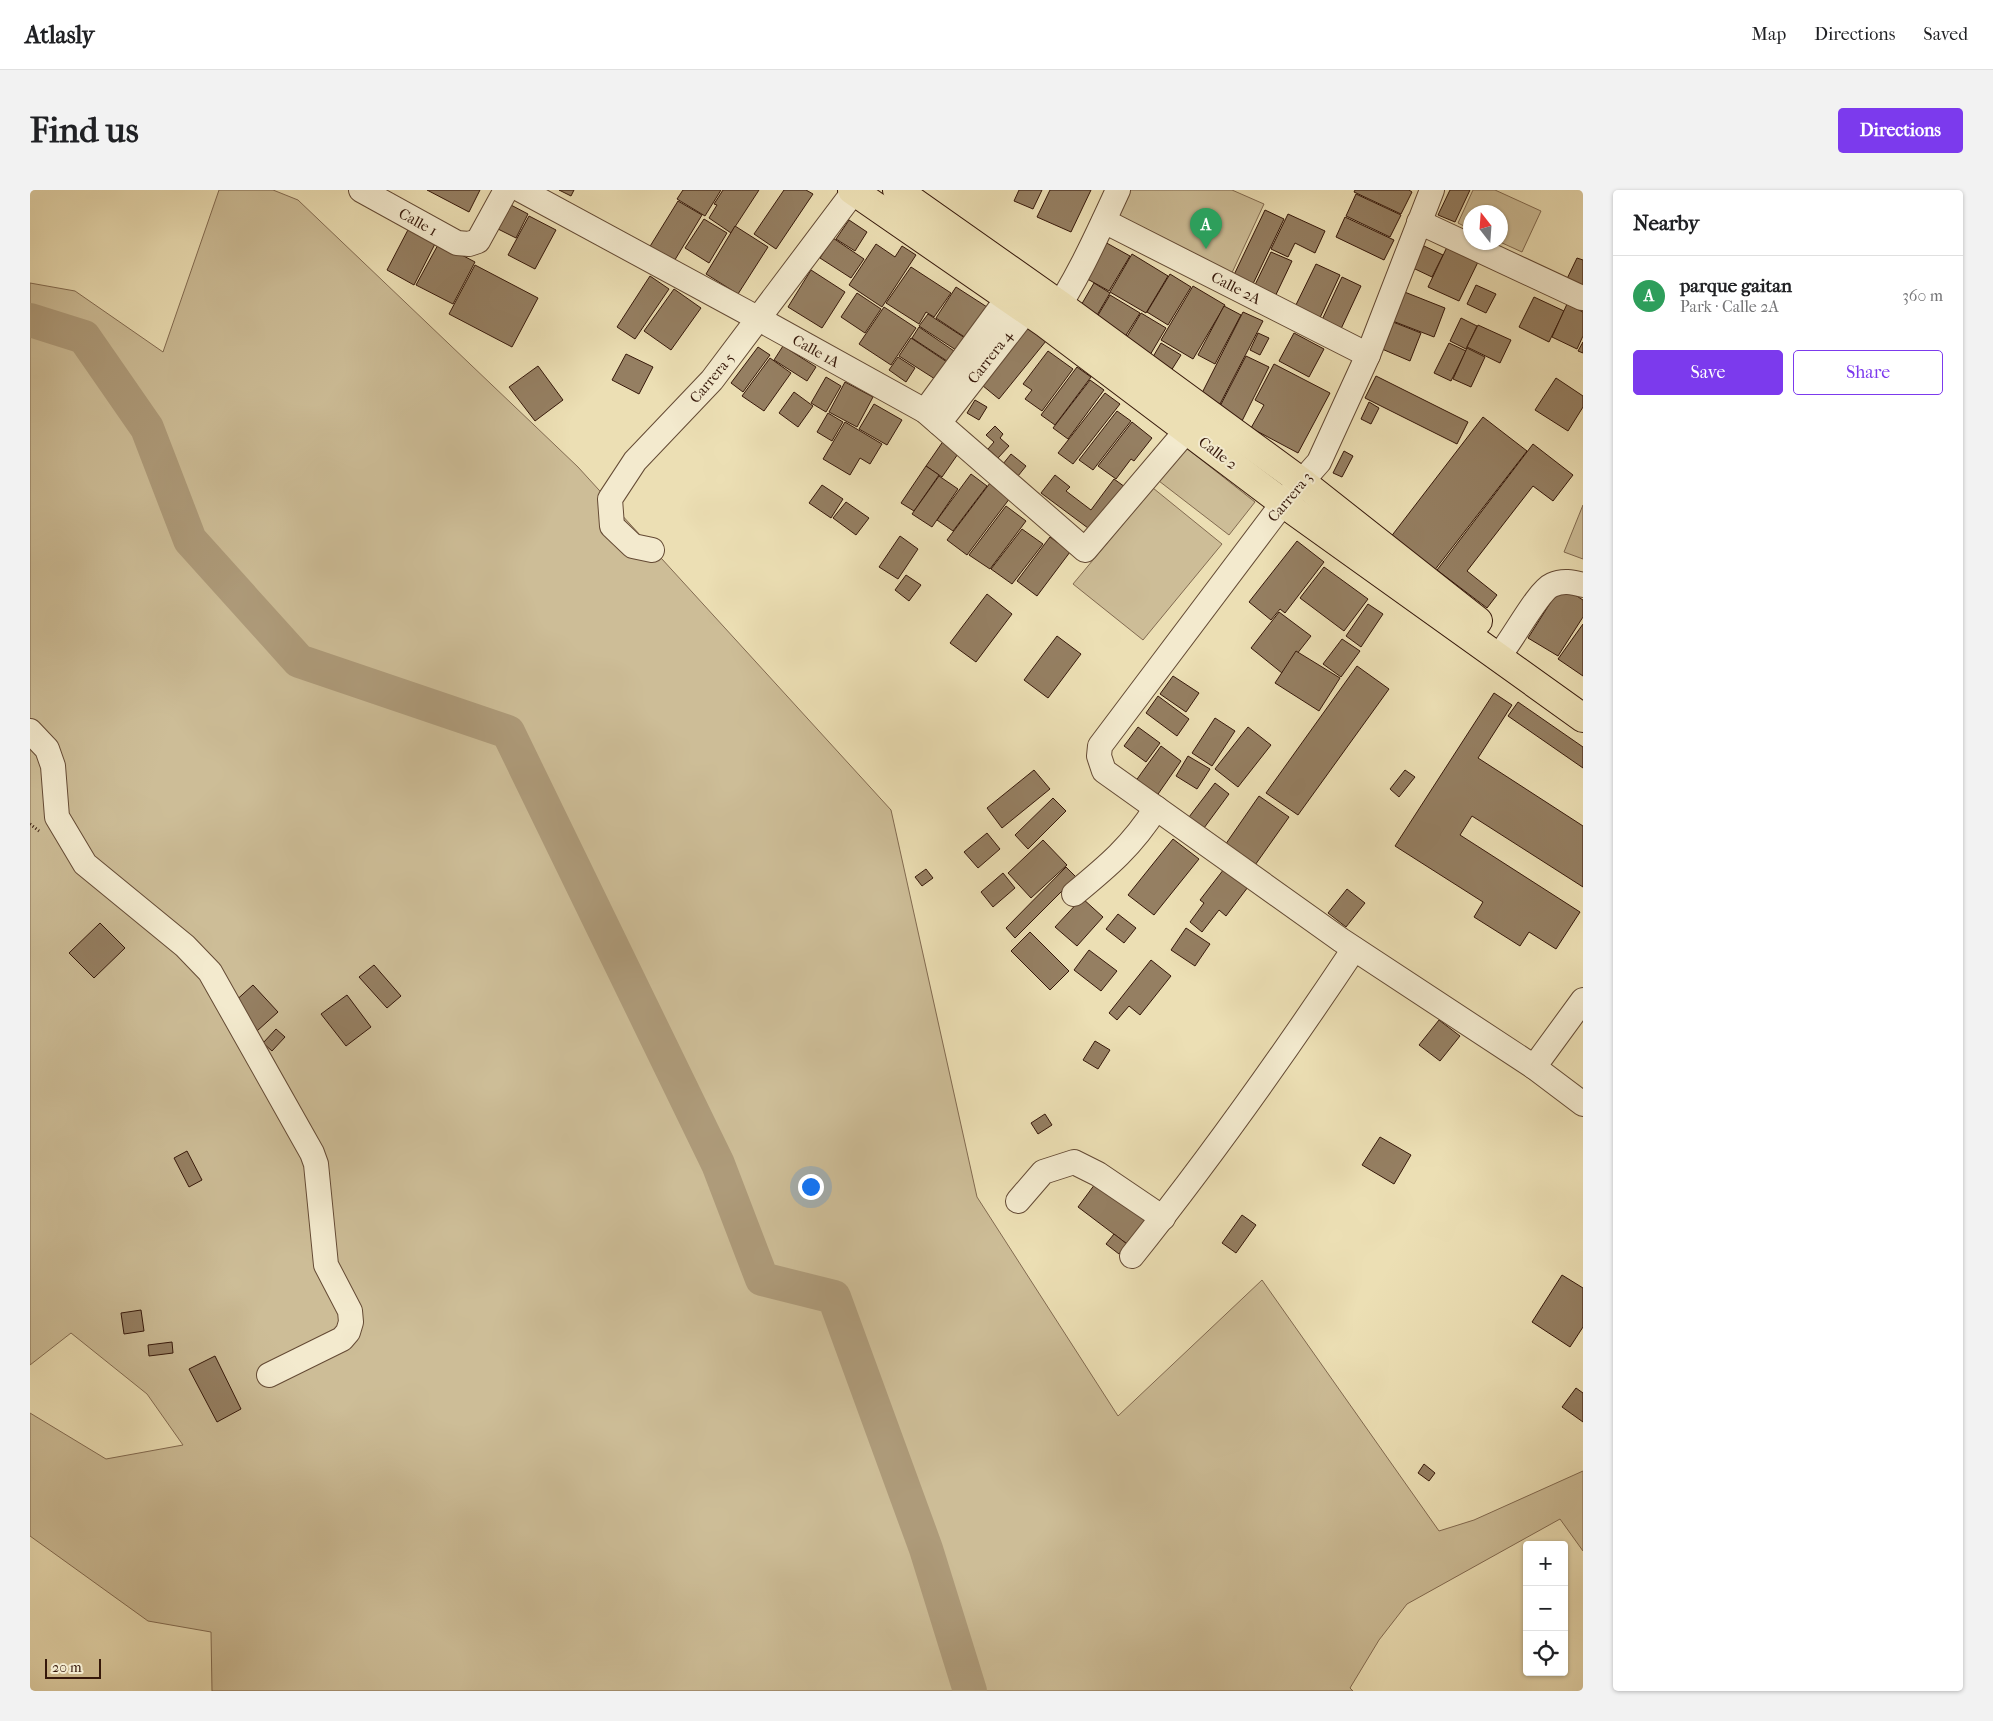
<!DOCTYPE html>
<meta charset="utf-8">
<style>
:root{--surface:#fff;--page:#f2f2f2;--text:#202124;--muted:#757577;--line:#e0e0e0;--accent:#7c3aed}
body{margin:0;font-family:"IM FELL French Canon",serif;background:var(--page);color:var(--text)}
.controls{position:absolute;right:15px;bottom:15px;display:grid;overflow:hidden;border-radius:5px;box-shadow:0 1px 4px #0004}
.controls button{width:45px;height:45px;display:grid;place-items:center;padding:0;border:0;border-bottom:1px solid var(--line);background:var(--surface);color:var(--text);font:25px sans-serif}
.compass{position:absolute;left:1433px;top:15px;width:45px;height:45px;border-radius:50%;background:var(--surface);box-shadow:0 1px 4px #0004;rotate:343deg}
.scale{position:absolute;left:15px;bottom:12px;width:56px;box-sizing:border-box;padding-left:5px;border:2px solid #36180a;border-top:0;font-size:14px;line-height:18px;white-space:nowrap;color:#36180a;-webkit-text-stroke:4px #f3eace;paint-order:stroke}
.you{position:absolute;left:780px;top:996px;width:18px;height:18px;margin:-12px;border:4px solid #fff;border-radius:50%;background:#1a73e8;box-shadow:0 0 0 8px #1a73e833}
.badge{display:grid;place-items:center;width:32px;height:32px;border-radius:50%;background:var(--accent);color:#fff;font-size:16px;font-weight:700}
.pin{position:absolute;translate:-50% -41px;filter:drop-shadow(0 1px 2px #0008)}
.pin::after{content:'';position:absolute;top:26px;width:18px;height:15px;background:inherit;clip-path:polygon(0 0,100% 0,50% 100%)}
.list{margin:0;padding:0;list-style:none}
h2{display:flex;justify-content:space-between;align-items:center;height:65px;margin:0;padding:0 20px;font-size:21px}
h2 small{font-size:16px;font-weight:400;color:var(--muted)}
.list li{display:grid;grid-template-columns:32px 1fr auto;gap:15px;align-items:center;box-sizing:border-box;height:80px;padding:0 20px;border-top:1px solid var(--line)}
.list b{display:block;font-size:19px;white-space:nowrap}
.list p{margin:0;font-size:16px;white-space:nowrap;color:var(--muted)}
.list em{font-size:16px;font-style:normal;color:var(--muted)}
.actions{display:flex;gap:10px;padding:15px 20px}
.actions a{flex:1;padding:11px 0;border:1px solid var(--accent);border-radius:5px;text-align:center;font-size:18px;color:var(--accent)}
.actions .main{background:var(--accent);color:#fff}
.icon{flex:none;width:28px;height:28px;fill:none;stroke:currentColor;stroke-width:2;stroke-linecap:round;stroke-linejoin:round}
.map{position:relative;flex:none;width:1553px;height:1501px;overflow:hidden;border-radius:5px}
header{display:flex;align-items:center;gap:30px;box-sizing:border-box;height:70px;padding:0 25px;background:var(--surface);border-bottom:1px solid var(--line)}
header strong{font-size:24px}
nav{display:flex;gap:28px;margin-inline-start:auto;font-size:18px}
.intro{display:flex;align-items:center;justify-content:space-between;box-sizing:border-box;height:120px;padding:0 30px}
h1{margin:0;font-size:35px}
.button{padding:12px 22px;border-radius:5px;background:var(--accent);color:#fff;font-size:18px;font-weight:700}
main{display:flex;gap:30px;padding:0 30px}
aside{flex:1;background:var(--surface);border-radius:5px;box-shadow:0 1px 4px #0004}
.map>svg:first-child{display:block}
</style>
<header>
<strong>Atlasly</strong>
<nav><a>Map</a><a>Directions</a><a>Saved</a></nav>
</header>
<div class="intro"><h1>Find us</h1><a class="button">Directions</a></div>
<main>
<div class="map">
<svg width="1553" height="1501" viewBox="0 0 1553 1501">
<rect width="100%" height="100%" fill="#ecdfb4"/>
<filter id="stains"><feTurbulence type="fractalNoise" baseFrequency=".004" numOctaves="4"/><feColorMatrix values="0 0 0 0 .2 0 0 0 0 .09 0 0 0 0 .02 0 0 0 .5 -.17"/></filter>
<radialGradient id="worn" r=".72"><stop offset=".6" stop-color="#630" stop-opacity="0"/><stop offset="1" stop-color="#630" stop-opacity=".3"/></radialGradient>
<g fill="#cdbd97" stroke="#826a50">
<polygon points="189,0 243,0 268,10 548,277 861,620 947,1007 1088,1226 1232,1090 1409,1341 1444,1330 1553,1281 1553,1361 1530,1329 1377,1414 1349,1450 1320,1498 1323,1501 182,1501 181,1442 118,1431 0,1346 0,1223 76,1269 153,1255 117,1204 41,1143 0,1175 0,93 45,101 133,162"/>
<polygon points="1094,0 1202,0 1234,14 1200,87 1079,32"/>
<polygon points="1443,0 1465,0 1511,21 1492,62 1470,52 1470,22 1440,22 1440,39 1428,33"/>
<polygon points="1155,257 1225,312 1199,345 1129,291"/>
<polygon points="1123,298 1192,354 1113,450 1043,394"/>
<polygon points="1553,315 1553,369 1534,362"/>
</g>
<polygon fill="#ae9b7a" stroke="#7e674d" points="935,1485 941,1501 933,1501 929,1487"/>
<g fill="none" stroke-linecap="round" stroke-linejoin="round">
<polyline stroke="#ae9b7a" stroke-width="34" points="0,130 54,147 117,238 160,350 269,471 478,542 688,974 732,1089 804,1107 896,1359 940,1501"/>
</g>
<g fill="#957f62" stroke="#36180a">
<polygon points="397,0 450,0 439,22"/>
<polygon points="529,0 544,0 541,6"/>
<polygon points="653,0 691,0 675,26 647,9"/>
<polygon points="693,0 729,0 701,43 679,28 687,15 684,14"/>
<polygon points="754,0 776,0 783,4 746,59 724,44"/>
<polygon points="989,0 1012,0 1003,19 984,11"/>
<polygon points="1020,0 1061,0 1041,42 1007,27"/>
<polygon points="1325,0 1379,0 1382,2 1371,24 1324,2"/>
<polygon points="1420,0 1440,0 1425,32 1408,25"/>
<polygon points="1326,4 1371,25 1360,47 1316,26"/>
<polygon points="648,11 672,25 643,73 619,58"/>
<polygon points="479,14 498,24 486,48 466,38"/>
<polygon points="1235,20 1254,29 1221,98 1202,89"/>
<polygon points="1258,24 1295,41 1285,63 1265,53 1258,67 1241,59"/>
<polygon points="499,26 526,40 505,79 478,65"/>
<polygon points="1315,27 1364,50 1354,70 1306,47"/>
<polygon points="674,29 697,43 679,73 655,58"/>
<polygon points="819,30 837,42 825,61 806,49"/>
<polygon points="380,36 407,50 384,95 357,80"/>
<polygon points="705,36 738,57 708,104 676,84"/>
<polygon points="803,48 834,69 821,88 790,68"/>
<polygon points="1073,51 1100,66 1079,101 1052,86"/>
<polygon points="409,53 445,72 423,114 386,95"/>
<polygon points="846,54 865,67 872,56 886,65 852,117 819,95"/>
<polygon points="1394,56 1413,65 1402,87 1383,78"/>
<polygon points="1417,57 1448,72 1429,111 1398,97"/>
<polygon points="1241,62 1262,71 1242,113 1221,103"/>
<polygon points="1102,64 1138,86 1116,123 1080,102"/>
<polygon points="1547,68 1553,70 1553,103 1534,95"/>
<polygon points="1286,74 1310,85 1288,132 1263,121"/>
<polygon points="445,75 508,108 482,157 419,124"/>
<polygon points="881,77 921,103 904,127 896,122 889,134 856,113"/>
<polygon points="781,80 815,102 792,138 758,117"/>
<polygon points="1140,84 1161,97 1138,135 1117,122"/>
<polygon points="620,86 639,99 605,149 587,137"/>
<polygon points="1312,87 1331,96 1310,141 1291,132"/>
<polygon points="1064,93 1080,103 1066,127 1050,117"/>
<polygon points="1446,95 1466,104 1456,123 1437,114"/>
<polygon points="1163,96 1195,115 1163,169 1131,150"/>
<polygon points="926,97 957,117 936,148 906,128"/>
<polygon points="644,99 671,118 641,160 614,141"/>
<polygon points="1372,101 1415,118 1404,147 1360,130"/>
<polygon points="827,103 851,119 835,143 811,127"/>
<polygon points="1080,105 1110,123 1093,150 1064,132"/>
<polygon points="1504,107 1534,121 1519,152 1489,137"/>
<polygon points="1537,114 1553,122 1553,146 1547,159 1522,147"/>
<polygon points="1194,116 1211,125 1185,174 1168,165"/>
<polygon points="854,117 886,138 861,175 829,154"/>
<polygon points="1213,122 1233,131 1190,214 1171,205"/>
<polygon points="1111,123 1136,138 1120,165 1095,150"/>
<polygon points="898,124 935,148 926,160 889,136"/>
<polygon points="1431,128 1447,136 1436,159 1420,151"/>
<polygon points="1363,132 1391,143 1380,171 1352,159"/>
<polygon points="994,133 1016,151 969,209 947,191"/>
<polygon points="1448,135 1481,150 1470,173 1437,157"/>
<polygon points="889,137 924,161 917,171 882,148"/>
<polygon points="1228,143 1239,148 1230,165 1220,160"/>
<polygon points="1264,143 1294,159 1279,187 1249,171"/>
<polygon points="881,148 917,172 905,189 869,166"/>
<polygon points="1553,152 1553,163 1548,161"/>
<polygon points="1131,153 1151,165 1139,184 1120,172"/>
<polygon points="1419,153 1436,161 1421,191 1404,183"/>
<polygon points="753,156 786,177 777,191 744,170"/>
<polygon points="728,157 740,165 713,202 701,193"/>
<polygon points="1437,158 1455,167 1441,197 1423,189"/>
<polygon points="1018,161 1043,179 1012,221 995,209 1002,200 993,194"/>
<polygon points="596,164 623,177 609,204 582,190"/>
<polygon points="1216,166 1239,177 1212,231 1188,220"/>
<polygon points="868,167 885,178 876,192 859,180"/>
<polygon points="740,168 761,183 734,221 712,206"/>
<polygon points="1244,174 1300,203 1268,263 1221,238 1234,215 1225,210"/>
<polygon points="508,176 533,210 505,231 479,197"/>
<polygon points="1047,177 1061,187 1025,235 1011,225"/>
<polygon points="1346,186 1438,232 1427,254 1335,208"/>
<polygon points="796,187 811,196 796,222 781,213"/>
<polygon points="1526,188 1553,206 1553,217 1538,241 1505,220"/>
<polygon points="1060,190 1074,200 1038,249 1023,238"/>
<polygon points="815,192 843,207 827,237 799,222"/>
<polygon points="764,202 783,216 768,237 749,223"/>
<polygon points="1075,203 1090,214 1043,274 1028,263"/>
<polygon points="945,210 957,217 949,230 937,223"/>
<polygon points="1339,212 1349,218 1341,234 1331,229"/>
<polygon points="844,214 872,230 857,255 829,239"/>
<polygon points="1087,221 1101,231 1063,280 1049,270"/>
<polygon points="798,223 813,232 802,251 787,242"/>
<polygon points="1453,227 1497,261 1404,381 1360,348"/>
<polygon points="815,232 852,254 840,274 830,268 820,285 793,269"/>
<polygon points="1102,232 1122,248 1104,271 1101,269 1086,289 1068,276"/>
<polygon points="965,236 973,244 970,248 979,256 968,268 958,259 964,252 956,245"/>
<polygon points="914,250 930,261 912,287 896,276"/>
<polygon points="1503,254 1543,285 1523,311 1503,296 1437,381 1467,405 1457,418 1407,380"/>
<polygon points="1314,261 1323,266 1312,287 1303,283"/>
<polygon points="981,264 996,276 988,286 973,274"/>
<polygon points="896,276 909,285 884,321 871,313"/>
<polygon points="941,284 957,296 923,341 907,330"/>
<polygon points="1025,285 1040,297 1036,301 1061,320 1084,289 1095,297 1062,341 1011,303"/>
<polygon points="909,286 928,299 902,337 882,324"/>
<polygon points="960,293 980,308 937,365 917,350"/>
<polygon points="792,295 813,309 801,328 779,313"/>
<polygon points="816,312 839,328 826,345 803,328"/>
<polygon points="976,316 996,331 960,379 939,365"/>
<polygon points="992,339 1013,354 982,394 961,379"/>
<polygon points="870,346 888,359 868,389 849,377"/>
<polygon points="1020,347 1040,362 1007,406 987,391"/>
<polygon points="1267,351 1294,372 1255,423 1250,419 1241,430 1219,412"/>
<polygon points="1294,377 1338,409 1314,441 1270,408"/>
<polygon points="876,385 891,395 879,411 865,400"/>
<polygon points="1531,396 1553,410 1553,427 1528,466 1498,448"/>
<polygon points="957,404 982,424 946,472 920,453"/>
<polygon points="1338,414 1353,424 1331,457 1316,446"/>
<polygon points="1249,422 1281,446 1252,483 1221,458"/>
<polygon points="1553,434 1553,486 1528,469"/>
<polygon points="1027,446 1051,464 1018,508 994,490"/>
<polygon points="1312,449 1330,461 1311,487 1293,474"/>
<polygon points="1266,461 1310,488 1289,521 1245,493"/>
<polygon points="1327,476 1359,499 1268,625 1236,603"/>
<polygon points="1143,486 1169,503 1156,522 1130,504"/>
<polygon points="1464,503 1482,515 1448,568 1553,636 1553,697 1442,626 1430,645 1550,722 1526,759 1499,742 1490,756 1444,727 1453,712 1365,656"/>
<polygon points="1128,506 1159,529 1147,546 1116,523"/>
<polygon points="1488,512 1553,557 1553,578 1478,526"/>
<polygon points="1185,528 1205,541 1182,576 1162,563"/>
<polygon points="1108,537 1130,553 1116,572 1094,556"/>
<polygon points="1218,537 1241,555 1208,597 1185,579"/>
<polygon points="1131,556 1151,571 1126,607 1105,592"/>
<polygon points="1158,566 1180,579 1167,599 1146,586"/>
<polygon points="1004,580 1020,599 972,638 957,618"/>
<polygon points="1375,580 1385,587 1369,607 1360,599"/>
<polygon points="1185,593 1199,604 1174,638 1159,627"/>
<polygon points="1229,606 1259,627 1223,678 1193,658"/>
<polygon points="1023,608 1036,621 998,659 985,645"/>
<polygon points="957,643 970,659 948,678 934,662"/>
<polygon points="1143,649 1169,669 1124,725 1098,705"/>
<polygon points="1013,650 1037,675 1001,708 978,683"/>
<polygon points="1036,677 1046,687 985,748 976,738"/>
<polygon points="896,679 903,688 892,696 885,687"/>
<polygon points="1194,679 1218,697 1196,726 1189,720 1172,742 1160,732 1174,713 1170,710"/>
<polygon points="973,683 985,698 963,717 951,702"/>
<polygon points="1317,699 1335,713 1316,737 1298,723"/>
<polygon points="1052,708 1073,727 1047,756 1025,737"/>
<polygon points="1088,724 1106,738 1094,753 1076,739"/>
<polygon points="70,733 95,758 64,788 39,763"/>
<polygon points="1156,738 1180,754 1165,776 1141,760"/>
<polygon points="1000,742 1039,781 1020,800 981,761"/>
<polygon points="1059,760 1087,781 1071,801 1044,780"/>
<polygon points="1121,770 1141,786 1110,825 1099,816 1087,830 1079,823"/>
<polygon points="344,775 371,806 357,818 329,787"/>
<polygon points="223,795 248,822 227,841 202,814"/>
<polygon points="317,805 341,837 316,856 291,824"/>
<polygon points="1409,830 1430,846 1410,871 1389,855"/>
<polygon points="246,839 255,847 242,861 233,853"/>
<polygon points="1065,851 1080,860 1068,879 1053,870"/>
<polygon points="1015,924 1022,935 1008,944 1001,933"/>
<polygon points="1350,947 1381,965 1364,994 1332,975"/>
<polygon points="157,961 172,990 159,997 144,968"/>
<polygon points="1068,990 1117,1027 1097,1054 1048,1017"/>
<polygon points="1212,1025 1226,1035 1206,1063 1192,1053"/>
<polygon points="1084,1044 1097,1054 1089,1064 1076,1054"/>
<polygon points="1532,1085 1553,1098 1553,1137 1540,1157 1502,1132"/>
<polygon points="111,1120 114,1141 94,1144 91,1123"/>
<polygon points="142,1152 143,1163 119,1166 118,1155"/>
<polygon points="185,1166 211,1219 187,1232 159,1179"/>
<polygon points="1546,1198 1553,1203 1553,1232 1532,1217"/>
<polygon points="1394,1274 1405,1283 1399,1291 1388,1283"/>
</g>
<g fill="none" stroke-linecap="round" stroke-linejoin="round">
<g stroke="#644a34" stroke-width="26">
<g id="minor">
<polyline points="331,0 427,53 439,54 448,51 476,0"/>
<polyline points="491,0 729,129 895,221 1055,360 1157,240"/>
<polyline points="1402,0 1338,165 1289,272 1253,313 1070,556 1069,566 1074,581 1311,750 1504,877 1553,914"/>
<polyline points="1074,31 1338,165"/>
<polyline points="1389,32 1552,108"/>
<path d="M1020,129c26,-36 49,-88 68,-129"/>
<polyline points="895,221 988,94"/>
<polyline points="909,233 996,121 1009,108"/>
<polyline points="622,360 603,356 582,336 580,309 605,271 682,190 825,0"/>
<path d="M1468,467c14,-16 40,-66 54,-72 11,-5 20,-3 31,0"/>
<polyline points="0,541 17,559 23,576 27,627 55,674 155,756 180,782 282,963 286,974 296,1075 320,1121 321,1132 318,1142 312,1149 239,1185"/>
<path d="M1044,704c34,-28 58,-48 82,-86"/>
<polyline points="1504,877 1553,810"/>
<polyline points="988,1011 1013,982 1044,972 1068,984 1133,1028"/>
<path d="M1102,1066c79,-99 152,-202 222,-307"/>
</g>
</g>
<g stroke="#36180a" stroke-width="30">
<g id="major">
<polyline points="822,0 1016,134 1253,313 1553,528"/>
<polyline points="867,0 1030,115 1272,292 1448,431"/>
</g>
</g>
<polyline stroke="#36180a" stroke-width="3" stroke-dasharray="1 2.5" stroke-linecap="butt" points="0,634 9,641"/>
<use href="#minor" stroke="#f3eace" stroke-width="24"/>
<use href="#major" stroke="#ecdfb4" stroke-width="28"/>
</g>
<g text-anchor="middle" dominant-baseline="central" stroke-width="4" stroke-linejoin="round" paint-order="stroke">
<g font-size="15" fill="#36180a" stroke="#f3eace">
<text transform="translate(388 32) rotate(29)">Calle 1</text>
<text transform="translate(1206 98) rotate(27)">Calle 2A</text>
<text transform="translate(786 161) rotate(29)">Calle 1A</text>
<text transform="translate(960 167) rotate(-52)">Carrera 4</text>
<text transform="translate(682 188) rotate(-50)">Carrera 5</text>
<text transform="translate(1188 263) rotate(37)">Calle 2</text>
<text transform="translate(1260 307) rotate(-50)">Carrera 3</text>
</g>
</g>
<rect width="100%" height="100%" filter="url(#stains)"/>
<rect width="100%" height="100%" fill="url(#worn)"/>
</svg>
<div class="controls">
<button>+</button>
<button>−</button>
<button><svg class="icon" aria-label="locate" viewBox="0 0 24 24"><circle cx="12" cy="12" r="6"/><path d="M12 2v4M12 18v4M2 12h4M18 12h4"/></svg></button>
</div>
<svg class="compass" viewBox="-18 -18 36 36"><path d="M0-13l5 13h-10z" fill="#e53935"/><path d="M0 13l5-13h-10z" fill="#757577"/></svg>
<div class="scale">20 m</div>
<div class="you"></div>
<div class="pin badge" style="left:1176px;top:59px;background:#2e9e5b">A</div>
</div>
<aside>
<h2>Nearby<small></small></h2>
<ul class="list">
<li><span class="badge" style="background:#2e9e5b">A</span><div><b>parque gaitan</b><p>Park · Calle 2A</p></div><em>360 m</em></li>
</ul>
<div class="actions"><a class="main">Save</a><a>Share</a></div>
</aside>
</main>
